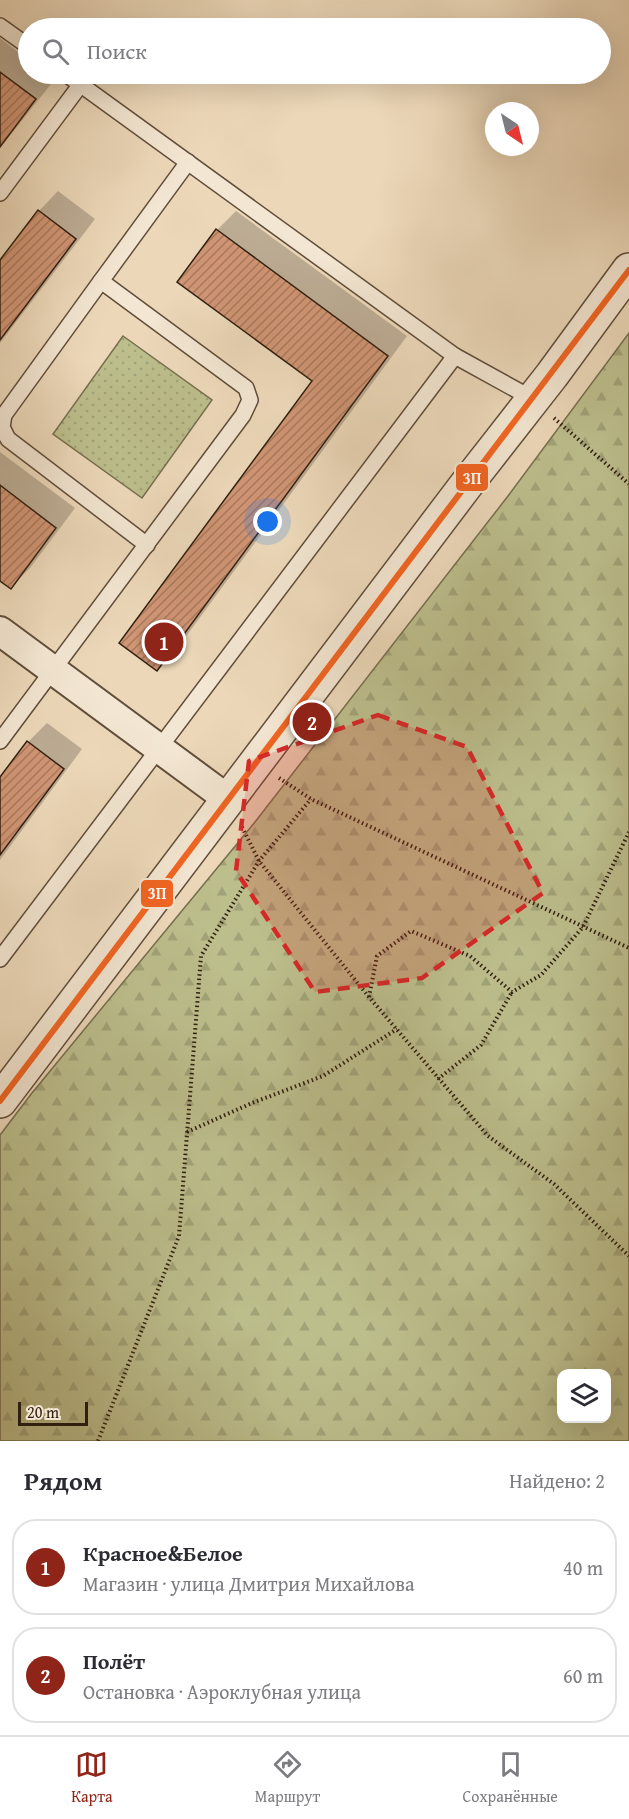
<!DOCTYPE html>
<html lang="ru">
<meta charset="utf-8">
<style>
:root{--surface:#fff;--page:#f7f7f7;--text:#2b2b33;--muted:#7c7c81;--line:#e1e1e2;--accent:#8f2418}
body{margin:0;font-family:"Gentium Book Plus",serif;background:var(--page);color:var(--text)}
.controls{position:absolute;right:18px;bottom:18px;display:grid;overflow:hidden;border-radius:12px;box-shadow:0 6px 24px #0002}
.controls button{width:54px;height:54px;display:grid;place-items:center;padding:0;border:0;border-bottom:2px solid var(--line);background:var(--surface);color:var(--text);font:30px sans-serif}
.compass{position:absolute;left:485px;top:102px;width:54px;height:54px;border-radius:50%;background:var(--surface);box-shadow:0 6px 24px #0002;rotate:145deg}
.scale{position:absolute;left:18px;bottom:15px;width:70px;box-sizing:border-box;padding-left:6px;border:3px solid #311f10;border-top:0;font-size:16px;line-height:21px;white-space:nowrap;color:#311f10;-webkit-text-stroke:4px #f3e6d2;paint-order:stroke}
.you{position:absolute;left:268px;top:522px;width:21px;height:21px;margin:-15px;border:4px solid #fff;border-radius:50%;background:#1a73e8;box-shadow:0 0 0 9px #1a73e833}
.badge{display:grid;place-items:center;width:39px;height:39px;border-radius:50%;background:var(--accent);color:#fff;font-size:20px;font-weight:700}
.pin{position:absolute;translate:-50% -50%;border:3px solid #fff;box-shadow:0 2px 6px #0006}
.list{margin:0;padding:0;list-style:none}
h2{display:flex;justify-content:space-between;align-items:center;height:78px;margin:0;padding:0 24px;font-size:26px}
h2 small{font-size:20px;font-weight:400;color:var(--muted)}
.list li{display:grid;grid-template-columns:39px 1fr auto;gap:18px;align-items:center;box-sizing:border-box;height:96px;margin:0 12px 12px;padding:0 12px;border:2px solid var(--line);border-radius:24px}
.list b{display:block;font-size:22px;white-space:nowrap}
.list p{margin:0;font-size:20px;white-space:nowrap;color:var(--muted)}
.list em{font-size:20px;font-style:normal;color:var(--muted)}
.icon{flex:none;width:33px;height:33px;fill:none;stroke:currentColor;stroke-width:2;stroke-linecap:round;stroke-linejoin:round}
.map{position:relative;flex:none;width:629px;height:1441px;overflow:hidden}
.search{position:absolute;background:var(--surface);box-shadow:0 6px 24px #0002;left:18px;right:18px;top:18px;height:66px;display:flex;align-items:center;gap:15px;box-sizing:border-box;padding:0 21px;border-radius:33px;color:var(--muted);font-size:22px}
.sheet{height:294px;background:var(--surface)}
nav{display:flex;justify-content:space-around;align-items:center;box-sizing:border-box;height:84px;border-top:2px solid var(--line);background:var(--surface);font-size:16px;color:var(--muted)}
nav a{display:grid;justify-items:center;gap:3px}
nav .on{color:var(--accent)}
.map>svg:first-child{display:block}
</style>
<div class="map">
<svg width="629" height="1441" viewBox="0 0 629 1441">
<defs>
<pattern id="grass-dots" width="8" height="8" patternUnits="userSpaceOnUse" patternTransform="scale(1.5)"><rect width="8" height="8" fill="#bcbe8c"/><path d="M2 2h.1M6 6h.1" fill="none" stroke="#a2a378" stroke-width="1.8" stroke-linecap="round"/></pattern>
<pattern id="forest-firs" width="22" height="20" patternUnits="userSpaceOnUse" patternTransform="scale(1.5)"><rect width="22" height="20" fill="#bcbe8c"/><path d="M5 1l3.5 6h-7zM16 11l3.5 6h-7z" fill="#a2a378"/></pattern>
<pattern id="building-hatch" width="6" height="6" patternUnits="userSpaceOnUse" patternTransform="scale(1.5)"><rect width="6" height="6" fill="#d09574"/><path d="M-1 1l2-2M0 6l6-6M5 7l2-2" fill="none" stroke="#a9795e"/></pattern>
</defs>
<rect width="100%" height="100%" fill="#ecd8b9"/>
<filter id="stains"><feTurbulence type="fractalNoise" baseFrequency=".00333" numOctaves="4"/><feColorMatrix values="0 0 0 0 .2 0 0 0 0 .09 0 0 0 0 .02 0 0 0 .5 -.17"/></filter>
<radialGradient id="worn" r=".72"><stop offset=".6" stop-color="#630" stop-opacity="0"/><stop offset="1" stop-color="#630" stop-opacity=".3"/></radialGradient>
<polygon fill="url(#grass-dots)" stroke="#766e4e" stroke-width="1.5" points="123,336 212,400 142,498 53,434"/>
<path fill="url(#forest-firs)" stroke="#766e4e" stroke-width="1.5" fill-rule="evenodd" d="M629,333v1108h-629v-306l32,-42 223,-271 253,-326zM562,1374h44v44h-44z"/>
<g fill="#0003">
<polygon points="0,38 28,60 28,74 47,74 55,79 0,148"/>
<polygon points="58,191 95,219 0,343 0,262 39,211"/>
<polygon points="236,211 407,336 176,650 156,669 314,380 217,230"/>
<polygon points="0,452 75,508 30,568 11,587 0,579"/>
<polygon points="47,723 82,749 0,860 0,779 28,742"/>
</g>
<g fill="url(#building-hatch)" stroke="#311f10" stroke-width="1.5">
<polygon points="0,72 36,99 0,147"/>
<polygon points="38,210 76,239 0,340 0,260"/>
<polygon points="216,229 388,356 157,671 119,643 312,381 177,282"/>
<polygon points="0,485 56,528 11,589 0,581"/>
<polygon points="27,741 64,769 0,855 0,777"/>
</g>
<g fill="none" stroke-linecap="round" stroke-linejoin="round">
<g stroke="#604d3a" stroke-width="18">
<g id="service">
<polyline points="0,26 28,46"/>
<polyline points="66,74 455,356 533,399"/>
<polyline points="0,193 81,84"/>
<polyline points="101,281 4,415 2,427 8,439 147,545"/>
<polyline points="0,741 243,415 250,400 246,388 101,281 188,162"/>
<polyline points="0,959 455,356"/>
</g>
</g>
<g stroke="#604d3a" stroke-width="32">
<polyline id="minor" points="0,631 229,800"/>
</g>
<g stroke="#604d3a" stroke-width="36">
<polyline id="tertiary" points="0,1101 466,485 552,375 629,270"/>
</g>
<g stroke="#311f10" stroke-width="4" stroke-dasharray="1.5 3" stroke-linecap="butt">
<polyline points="554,418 629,484"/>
<polyline points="279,778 311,799 629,948"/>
<polyline points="242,827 259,861 369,997 488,1136 554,1184 629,1256"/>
<polyline points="369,997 377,956 411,931 470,956 512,992 541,975 583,927 629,832"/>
<polyline points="438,1079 481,1045 512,992"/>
<polyline points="187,1132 252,1103 323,1076 397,1029"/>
<polyline points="98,1441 179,1236 201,956 259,861 311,799"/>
</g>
<use href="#service" stroke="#f3e6d2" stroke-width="15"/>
<use href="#minor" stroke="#f3e6d2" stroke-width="28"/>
<use href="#tertiary" stroke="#f3e6d2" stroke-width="33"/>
<g stroke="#f3e6d2" stroke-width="10">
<polyline id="bus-1" points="0,1101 629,270"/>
</g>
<use href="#bus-1" stroke="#f26522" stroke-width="6"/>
</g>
<path fill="#d62828" fill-opacity="0.2" stroke="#d62828" stroke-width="4.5" stroke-dasharray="12 8" stroke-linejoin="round" d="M378,715l89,32 76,146 -121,85 -107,14 -79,-121 13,-110z"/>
<g stroke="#f3e6d2" stroke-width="2">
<rect x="455" y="463" width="34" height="29" rx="6" fill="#f26522"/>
<rect x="140" y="879" width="34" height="29" rx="6" fill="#f26522"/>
</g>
<g font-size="16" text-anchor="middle" font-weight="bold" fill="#fff">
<text x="472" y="484">3П</text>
<text x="157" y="899">3П</text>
</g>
<rect width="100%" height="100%" filter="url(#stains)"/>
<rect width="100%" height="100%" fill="url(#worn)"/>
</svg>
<div class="controls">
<button><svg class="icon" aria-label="layers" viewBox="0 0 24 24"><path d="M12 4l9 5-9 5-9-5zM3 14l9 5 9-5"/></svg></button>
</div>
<svg class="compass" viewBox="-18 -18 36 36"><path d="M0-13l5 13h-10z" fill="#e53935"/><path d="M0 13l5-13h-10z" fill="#7c7c81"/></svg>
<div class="scale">20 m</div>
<div class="you"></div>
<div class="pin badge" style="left:164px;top:642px">1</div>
<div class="pin badge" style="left:312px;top:722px">2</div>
<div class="search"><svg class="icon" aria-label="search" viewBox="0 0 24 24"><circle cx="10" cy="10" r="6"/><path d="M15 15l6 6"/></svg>Поиск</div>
</div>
<section class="sheet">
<h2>Рядом<small>Найдено: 2</small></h2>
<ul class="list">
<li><span class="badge">1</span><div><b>Красное&amp;Белое</b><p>Магазин · улица Дмитрия Михайлова</p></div><em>40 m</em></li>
<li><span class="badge">2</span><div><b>Полёт</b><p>Остановка · Аэроклубная улица</p></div><em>60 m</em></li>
</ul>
</section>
<nav>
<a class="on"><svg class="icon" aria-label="map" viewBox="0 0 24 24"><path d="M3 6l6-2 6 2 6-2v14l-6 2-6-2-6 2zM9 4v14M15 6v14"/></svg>Карта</a>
<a><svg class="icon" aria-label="directions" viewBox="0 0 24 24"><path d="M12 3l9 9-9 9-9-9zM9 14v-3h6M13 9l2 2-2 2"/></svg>Маршрут</a>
<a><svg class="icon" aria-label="saved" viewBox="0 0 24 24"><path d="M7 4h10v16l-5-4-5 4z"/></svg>Сохранённые</a>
</nav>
